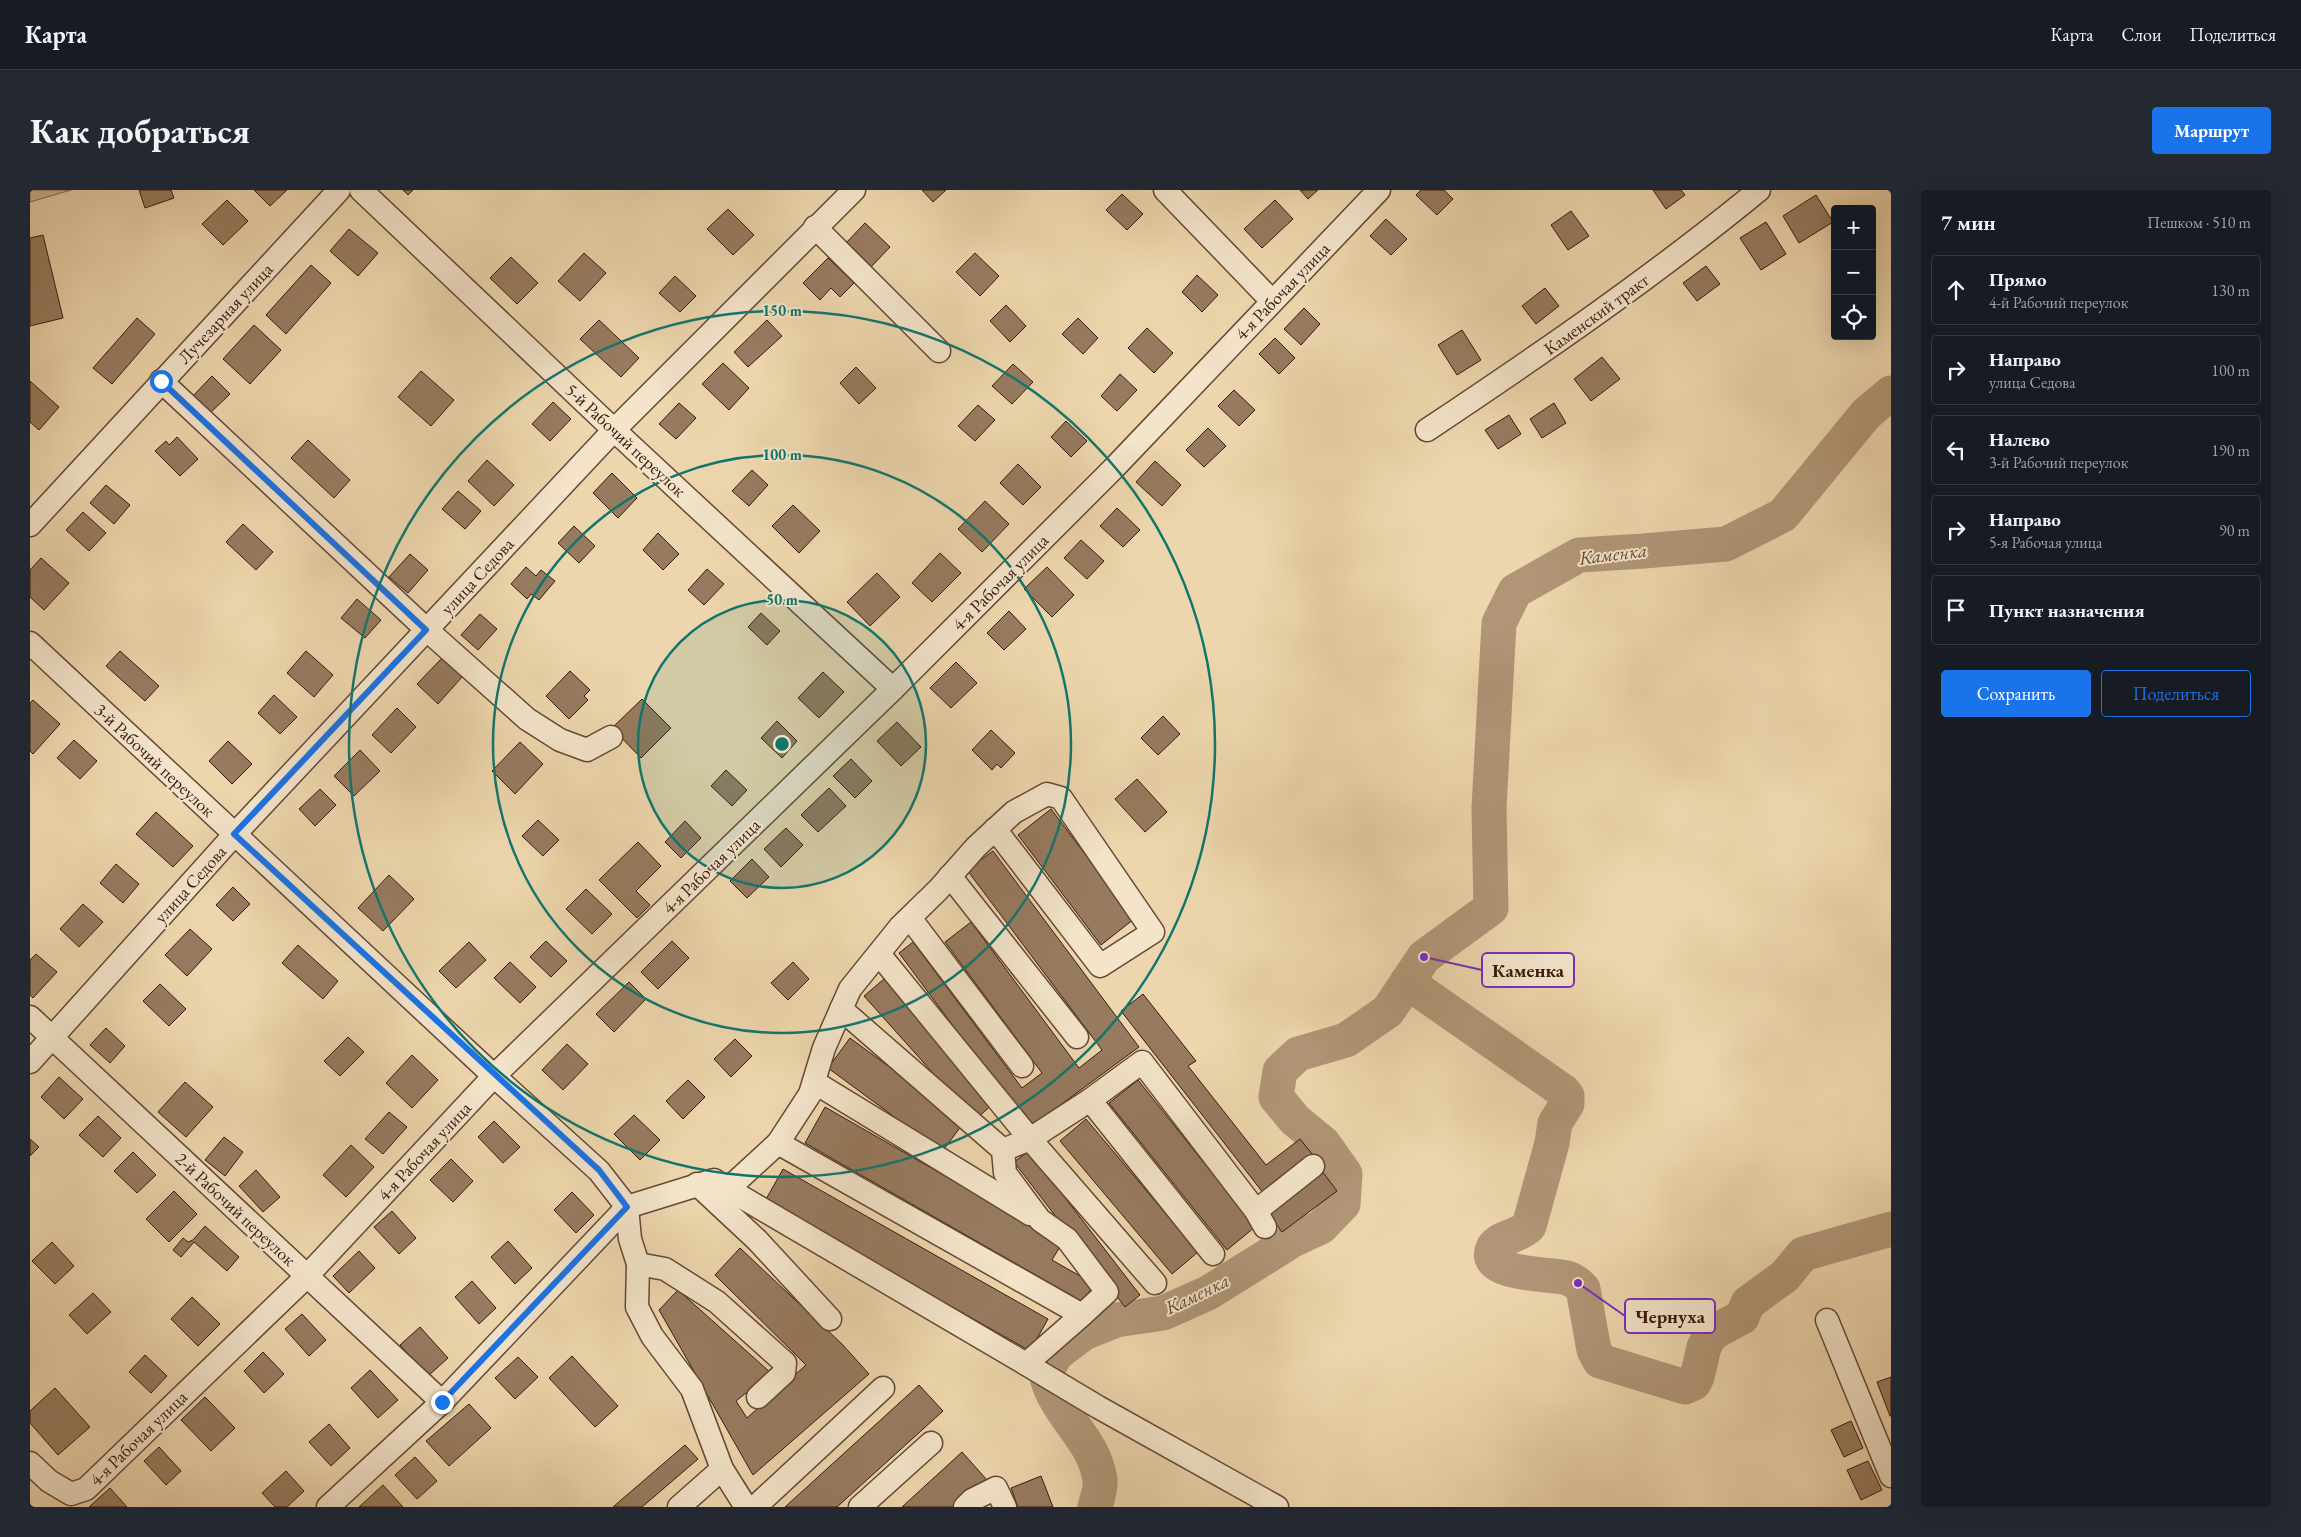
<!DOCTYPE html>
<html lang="ru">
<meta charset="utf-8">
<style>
:root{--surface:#171b24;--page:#242831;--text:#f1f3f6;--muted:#9ea1a6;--line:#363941;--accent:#1a73e8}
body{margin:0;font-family:"EB Garamond",serif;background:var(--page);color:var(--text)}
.controls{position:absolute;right:15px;top:15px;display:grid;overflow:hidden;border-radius:5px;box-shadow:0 5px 20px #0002}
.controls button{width:45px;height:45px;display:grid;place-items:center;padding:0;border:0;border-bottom:1px solid var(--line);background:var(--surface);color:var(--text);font:25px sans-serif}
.stop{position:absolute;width:15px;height:15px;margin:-11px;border:4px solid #1a73e8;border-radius:50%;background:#fff}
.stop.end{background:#1a73e8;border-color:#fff;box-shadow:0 1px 5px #0008}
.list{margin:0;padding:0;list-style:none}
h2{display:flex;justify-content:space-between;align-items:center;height:65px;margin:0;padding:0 20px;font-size:21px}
h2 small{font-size:16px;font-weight:400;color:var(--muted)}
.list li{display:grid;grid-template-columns:32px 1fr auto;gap:15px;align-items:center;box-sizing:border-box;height:70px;margin:0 10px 10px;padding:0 10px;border:1px solid var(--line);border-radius:5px}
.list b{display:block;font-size:19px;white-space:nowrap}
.list p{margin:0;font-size:16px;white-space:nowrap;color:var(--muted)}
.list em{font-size:16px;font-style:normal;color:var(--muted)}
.actions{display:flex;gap:10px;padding:15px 20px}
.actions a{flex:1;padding:11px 0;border:1px solid var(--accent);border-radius:5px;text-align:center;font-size:18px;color:var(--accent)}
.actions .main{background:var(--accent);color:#fff}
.icon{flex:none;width:28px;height:28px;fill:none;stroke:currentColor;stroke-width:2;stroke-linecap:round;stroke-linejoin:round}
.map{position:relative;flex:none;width:1861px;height:1317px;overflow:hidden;border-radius:5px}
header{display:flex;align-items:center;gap:30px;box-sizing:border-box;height:70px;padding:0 25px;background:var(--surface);border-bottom:1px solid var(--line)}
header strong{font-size:24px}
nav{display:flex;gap:28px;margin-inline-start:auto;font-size:18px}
.intro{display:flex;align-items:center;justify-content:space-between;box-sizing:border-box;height:120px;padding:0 30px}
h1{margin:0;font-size:35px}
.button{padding:12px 22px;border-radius:5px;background:var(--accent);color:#fff;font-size:18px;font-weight:700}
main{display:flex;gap:30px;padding:0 30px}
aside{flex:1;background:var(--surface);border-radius:5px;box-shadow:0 5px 20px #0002}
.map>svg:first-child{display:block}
</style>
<header>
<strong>Карта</strong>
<nav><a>Карта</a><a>Слои</a><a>Поделиться</a></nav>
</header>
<div class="intro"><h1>Как добраться</h1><a class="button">Маршрут</a></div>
<main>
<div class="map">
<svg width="1861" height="1317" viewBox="0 0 1861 1317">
<rect width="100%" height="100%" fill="#edd6ad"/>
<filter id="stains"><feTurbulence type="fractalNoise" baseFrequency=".004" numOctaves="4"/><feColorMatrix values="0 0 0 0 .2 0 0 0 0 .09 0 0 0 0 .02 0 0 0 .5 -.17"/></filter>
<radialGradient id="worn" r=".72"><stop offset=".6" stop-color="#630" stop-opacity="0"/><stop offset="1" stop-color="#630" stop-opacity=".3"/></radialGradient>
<polygon fill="#ceb692" stroke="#846850" points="0,0 41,0 0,12"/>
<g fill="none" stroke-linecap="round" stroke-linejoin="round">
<g stroke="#b09677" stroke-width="35">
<path d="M1377,792l156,109 4,5v8l-12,19 -3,20 -23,83c-9,10 -30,11 -36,22 -14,28 64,26 74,30 7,2 11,5 16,11l11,61 6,11 85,26 9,-4 3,-6 7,-30 5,-10 7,-6 26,-14 6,-14 37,-27 18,-22 88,-25"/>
<path d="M1065,1317c2,-8 6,-19 5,-27 -6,-44 -47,-66 -54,-108l10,-18 28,-21 32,-13 47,-7 45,-20 85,-53 28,-13 22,-23 2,-30 -22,-31 -28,-23 -19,-23 4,-26 18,-17 48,-14 42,-29 36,-54 67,-49 -2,-100 10,-185 16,-32 64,-36 65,-4 82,-7 57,-29 83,-101 25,-21"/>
</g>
</g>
<g fill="#977b60" stroke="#39190d">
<polygon points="109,0 141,0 144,8 115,18"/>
<polygon points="224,0 257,0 240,16"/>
<polygon points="373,0 383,0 378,5"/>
<polygon points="892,0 916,0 903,12"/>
<polygon points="1270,0 1288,0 1278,9"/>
<polygon points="1391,0 1414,0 1423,9 1407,25 1386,5"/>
<polygon points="1623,0 1651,0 1655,5 1636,19"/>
<polygon points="1092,4 1113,24 1097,40 1076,20"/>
<polygon points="1786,5 1803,32 1769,53 1753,26"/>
<polygon points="197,10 218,31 193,55 172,34"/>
<polygon points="1245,10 1263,29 1232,58 1214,39"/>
<polygon points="698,19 724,45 703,65 677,39"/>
<polygon points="1541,21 1559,46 1538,60 1521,35"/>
<polygon points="1356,29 1377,49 1361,65 1340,46"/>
<polygon points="1736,32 1756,64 1731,80 1710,48"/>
<polygon points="835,33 860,57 841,77 816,53"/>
<polygon points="319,39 348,63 328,86 300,61"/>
<polygon points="13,45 33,128 0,136 0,48"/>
<polygon points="554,63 576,83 550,111 528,91"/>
<polygon points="945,63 969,86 950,106 926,82"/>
<polygon points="481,67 508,93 487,114 460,88"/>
<polygon points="798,68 824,93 810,107 801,98 790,110 773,93"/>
<polygon points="281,75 301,93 256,144 236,125"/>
<polygon points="1676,76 1690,94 1667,111 1653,93"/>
<polygon points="1167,85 1188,105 1172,122 1152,102"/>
<polygon points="645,86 666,106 650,122 629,103"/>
<polygon points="1515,98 1529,116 1506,134 1492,116"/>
<polygon points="976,115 996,136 980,152 960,131"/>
<polygon points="1274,118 1290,134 1271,155 1254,139"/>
<polygon points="107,128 125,144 82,194 63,178"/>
<polygon points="1048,128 1068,148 1053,164 1032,144"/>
<polygon points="569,130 609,168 591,187 550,149"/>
<polygon points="737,130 752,146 718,177 704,162"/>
<polygon points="224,135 251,160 220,194 193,169"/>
<polygon points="1117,138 1143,163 1124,183 1098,158"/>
<polygon points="1432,140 1451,170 1427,185 1408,155"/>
<polygon points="1245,148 1265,168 1249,184 1229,164"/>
<polygon points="1572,167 1590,189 1561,211 1544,189"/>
<polygon points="693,173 719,198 699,220 672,194"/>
<polygon points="983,174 1003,192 982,214 962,196"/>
<polygon points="826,177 846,198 829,214 810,193"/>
<polygon points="391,181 424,210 401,236 368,207"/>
<polygon points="1090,184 1107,200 1087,221 1071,206"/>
<polygon points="182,186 200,204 178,225 161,208"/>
<polygon points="0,191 29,217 9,240 0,232"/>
<polygon points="1204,200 1225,220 1209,236 1188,216"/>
<polygon points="523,212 541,229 520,251 502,234"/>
<polygon points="649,213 666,228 646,249 629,234"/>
<polygon points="1524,213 1536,233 1512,248 1500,229"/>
<polygon points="948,215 965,230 945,251 928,236"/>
<polygon points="1479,225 1491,244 1468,259 1455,240"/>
<polygon points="1036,231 1057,251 1041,267 1021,247"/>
<polygon points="1178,238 1196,256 1174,277 1156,260"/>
<polygon points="147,247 168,269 150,286 125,261 136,251 139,255"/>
<polygon points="278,250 320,290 304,308 261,268"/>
<polygon points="457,270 484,295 464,316 438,291"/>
<polygon points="1125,271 1151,295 1132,316 1106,292"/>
<polygon points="988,274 1011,297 993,315 970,293"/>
<polygon points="722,280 738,295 719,316 702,301"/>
<polygon points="582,283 607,308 588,328 563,303"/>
<polygon points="76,295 100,315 84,334 60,313"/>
<polygon points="428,301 451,321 435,339 412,319"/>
<polygon points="955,311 979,334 952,362 928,339"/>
<polygon points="763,315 790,341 769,363 742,336"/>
<polygon points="1087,318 1110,340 1093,357 1070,336"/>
<polygon points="53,322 76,343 59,361 36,340"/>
<polygon points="213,334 243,362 226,380 196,352"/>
<polygon points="544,336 565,356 549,373 528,353"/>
<polygon points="628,343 649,364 633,380 613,360"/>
<polygon points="1051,350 1074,371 1057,389 1034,368"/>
<polygon points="910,363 931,383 902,412 882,393"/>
<polygon points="380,364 398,380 378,403 359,387"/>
<polygon points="11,368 39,393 14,420 0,407 0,380"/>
<polygon points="496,377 506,386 511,380 525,391 509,410 501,404 497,409 481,394"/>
<polygon points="1017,377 1044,405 1022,427 994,399"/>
<polygon points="677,379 694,394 674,415 658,400"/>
<polygon points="847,383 870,407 840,436 817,412"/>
<polygon points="327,409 351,430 335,448 311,428"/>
<polygon points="979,421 996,439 974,460 957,443"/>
<polygon points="731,423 750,441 737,455 718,437"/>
<polygon points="450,424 467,439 448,460 431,445"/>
<polygon points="90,461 129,496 115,511 76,476"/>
<polygon points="276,461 303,485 284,507 257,483"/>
<polygon points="412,468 432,487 408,514 387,494"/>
<polygon points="926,472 947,493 921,518 900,498"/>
<polygon points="540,481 560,500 554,506 558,510 539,529 516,506"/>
<polygon points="793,482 814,502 789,528 768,508"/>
<polygon points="244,505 267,527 250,544 228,523"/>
<polygon points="612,509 641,538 611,568 582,538"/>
<polygon points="3,510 30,534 3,564 0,561 0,513"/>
<polygon points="367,518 386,537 361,563 342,545"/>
<polygon points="1133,526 1150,544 1128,565 1111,548"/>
<polygon points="747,531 767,551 752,568 731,548"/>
<polygon points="867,532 891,557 871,576 847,551"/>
<polygon points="961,540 985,563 971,578 967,574 962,580 942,560"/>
<polygon points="44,550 67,571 50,589 27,568"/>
<polygon points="198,551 222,574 202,594 179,571"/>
<polygon points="490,552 513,574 485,604 462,581"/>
<polygon points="330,560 350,581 324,606 304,586"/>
<polygon points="821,569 842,591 825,608 803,586"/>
<polygon points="696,580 717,600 702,616 681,596"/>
<polygon points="1107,589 1137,622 1115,642 1085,609"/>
<polygon points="799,598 816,616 788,642 771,625"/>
<polygon points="290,599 306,615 285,636 269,619"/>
<polygon points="1021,619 1104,729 1071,755 988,645"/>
<polygon points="126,622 163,656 143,677 106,644"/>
<polygon points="508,630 529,650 513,666 492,646"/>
<polygon points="655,631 671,648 651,668 635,652"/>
<polygon points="756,638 773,655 751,677 734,659"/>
<polygon points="608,652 631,676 606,701 620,715 607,728 569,690"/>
<polygon points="963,661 1109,857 999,938 869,763 883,752 992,898 1012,883 915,752 941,732 1049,878 1072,860 937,680"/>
<polygon points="722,669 739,687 717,708 700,691"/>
<polygon points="86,674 109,694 93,713 70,693"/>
<polygon points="359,685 384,709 353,741 328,718"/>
<polygon points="203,697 220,714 203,731 186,715"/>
<polygon points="556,699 582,724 562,744 536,719"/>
<polygon points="53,714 73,732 49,757 30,739"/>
<polygon points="160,739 182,759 157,786 135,765"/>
<polygon points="516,751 537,771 521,787 500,767"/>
<polygon points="642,751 659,768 628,799 611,782"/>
<polygon points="439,752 456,770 426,798 409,781"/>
<polygon points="268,755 308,791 293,809 252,773"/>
<polygon points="6,764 27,782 3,808 0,805 0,770"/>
<polygon points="480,772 506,797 490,813 464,788"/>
<polygon points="763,772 779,789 758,810 741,793"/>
<polygon points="854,789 965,912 945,930 834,806"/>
<polygon points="599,792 616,809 584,842 566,824"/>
<polygon points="130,794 156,819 139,836 113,811"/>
<polygon points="1113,804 1166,871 1158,876 1236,975 1270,949 1283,965 1234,1004 1091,821"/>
<polygon points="76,838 95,856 80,873 60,855"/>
<polygon points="318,847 334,862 310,886 294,871"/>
<polygon points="820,848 934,932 912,962 798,878"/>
<polygon points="705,849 722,866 701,887 684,869"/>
<polygon points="537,854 558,874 533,900 512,880"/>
<polygon points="382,865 408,890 382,918 356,893"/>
<polygon points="29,887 53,909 34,929 11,907"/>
<polygon points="658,890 675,907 653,929 636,911"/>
<polygon points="1108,890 1225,1037 1197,1060 1079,913"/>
<polygon points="155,892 183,917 156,947 128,922"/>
<polygon points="795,917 1032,1053 1022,1070 1064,1094 1053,1112 775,953"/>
<polygon points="359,922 377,937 353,964 335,949"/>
<polygon points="604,925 630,950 610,970 584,944"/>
<polygon points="68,926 91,948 73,967 49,945"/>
<polygon points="1056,929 1168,1062 1142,1084 1030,951"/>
<polygon points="464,931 490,957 473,973 448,947"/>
<polygon points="194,947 213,962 195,986 175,970"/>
<polygon points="0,949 9,957 0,966"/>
<polygon points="321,955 344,977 316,1007 293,985"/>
<polygon points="999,961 1110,1105 1095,1117 984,972"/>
<polygon points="103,962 126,985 107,1003 84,981"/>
<polygon points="421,969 443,991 423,1012 400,990"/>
<polygon points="753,979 1018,1129 1000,1161 735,1011"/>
<polygon points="226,980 250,1007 233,1022 209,996"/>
<polygon points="1292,981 1307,1001 1252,1042 1238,1023"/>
<polygon points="144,1001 167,1024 139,1052 116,1029"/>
<polygon points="542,1002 564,1025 546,1043 524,1020"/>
<polygon points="362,1021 386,1048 369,1064 344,1037"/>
<polygon points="175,1036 209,1067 197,1081 164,1052 151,1067 143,1060 153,1048 158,1052 163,1050"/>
<polygon points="478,1051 502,1078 485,1094 461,1067"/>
<polygon points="22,1052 44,1076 25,1094 2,1071"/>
<polygon points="710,1058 812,1154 839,1184 723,1285 629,1120 648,1100 741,1183 706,1211 717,1228 776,1175 685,1085"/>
<polygon points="329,1061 345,1078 319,1103 303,1086"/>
<polygon points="442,1091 466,1118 449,1134 425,1107"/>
<polygon points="63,1103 81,1122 57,1144 39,1125"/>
<polygon points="162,1107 190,1134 168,1156 141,1129"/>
<polygon points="272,1124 296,1150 279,1166 255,1139"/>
<polygon points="390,1137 418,1168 398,1186 370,1155"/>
<polygon points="233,1162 254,1184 234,1203 214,1181"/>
<polygon points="115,1165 137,1186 121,1203 99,1182"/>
<polygon points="542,1166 588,1216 565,1237 519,1188"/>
<polygon points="488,1167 508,1187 485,1209 465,1188"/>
<polygon points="340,1180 368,1210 348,1228 321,1198"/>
<polygon points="1861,1187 1861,1226 1860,1226 1847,1192"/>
<polygon points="889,1195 913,1221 807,1317 755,1317"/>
<polygon points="25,1198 60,1237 28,1265 0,1233 0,1221"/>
<polygon points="175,1207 205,1238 181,1261 151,1230"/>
<polygon points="439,1214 461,1238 419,1276 396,1251"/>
<polygon points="1821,1231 1833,1258 1814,1267 1801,1240"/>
<polygon points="299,1234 320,1258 301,1276 279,1252"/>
<polygon points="655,1255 668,1269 612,1317 583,1317"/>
<polygon points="129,1257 151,1281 136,1295 114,1271"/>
<polygon points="932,1262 957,1290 928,1317 872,1317"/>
<polygon points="385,1267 407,1291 387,1309 365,1285"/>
<polygon points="1838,1271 1852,1300 1831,1310 1817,1280"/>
<polygon points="256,1281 274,1301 257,1317 245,1317 232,1303"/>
<polygon points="1011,1286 1023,1317 988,1317 981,1298"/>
<polygon points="353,1295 373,1317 329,1317"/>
<polygon points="80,1298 97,1317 59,1317"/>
</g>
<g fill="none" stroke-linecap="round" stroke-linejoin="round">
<g stroke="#664835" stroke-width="25">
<g id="minor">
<polyline points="331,0 584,240 863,499"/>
<polyline points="1135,0 1242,111"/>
<polyline points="785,37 909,161"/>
<polyline points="131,191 397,440 497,529 530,550 557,560 581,547"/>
<path d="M1397,240c114,-76 226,-153 332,-240"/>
<polyline points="0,335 309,0"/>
<polyline points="0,453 464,886 569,981 597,1017"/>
<polyline points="920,686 1047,847"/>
<polyline points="880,728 992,876"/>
<polyline points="849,764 1000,949 1060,910 1112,872 1226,1021 1235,1037"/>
<polyline points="811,819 973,960 1000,949 1125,1093"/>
<polyline points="0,827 412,1212"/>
<polyline points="0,872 205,644 584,240 824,0"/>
<polyline points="784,892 1000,1024"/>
<polyline points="1060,910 1183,1064"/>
<polyline points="748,953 1052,1125 1077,1102 1037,1049 1010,1030 975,983 973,960"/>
<polyline points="667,994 727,1050 800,1129"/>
<polyline points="698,999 996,1174 1052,1125"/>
<polyline points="597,1017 600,1049 608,1074 607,1117 622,1146 662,1199 692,1279 716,1317"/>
<polyline points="1226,1021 1283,976"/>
<polyline points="608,1074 635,1079 687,1112 755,1173 754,1183 728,1207"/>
<polyline points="1797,1130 1861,1286"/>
<polyline points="996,1174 1068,1217 1247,1317"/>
<polyline points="0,1273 19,1291 41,1304 56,1299 277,1086 464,886 863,499 1083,279 1349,0"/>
<polyline points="298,1317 412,1212 597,1017 684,990 698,999 748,953 780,904 794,858 820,799 870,737 908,700 946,657 984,622 1017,604 1031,608 1123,742 1070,776 965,639"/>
<polyline points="649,1317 692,1279"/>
<polyline points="725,1317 853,1198"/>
<polyline points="830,1317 901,1253"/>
<polyline points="935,1317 942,1310 966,1298 975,1317"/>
</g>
</g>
<use href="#minor" stroke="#f3e4ca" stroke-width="22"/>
</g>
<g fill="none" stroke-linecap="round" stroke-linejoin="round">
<polyline stroke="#1a73e8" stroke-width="6" points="131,191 396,440 204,644 569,980 597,1017 412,1212"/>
</g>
<circle cx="752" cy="554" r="144" fill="#0f766e" fill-opacity=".12"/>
<g fill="none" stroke="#0f766e" stroke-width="2.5">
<circle cx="752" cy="554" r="144"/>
<circle cx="752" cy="554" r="289"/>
<circle cx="752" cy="554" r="433"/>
</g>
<g text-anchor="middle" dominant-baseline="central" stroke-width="4" stroke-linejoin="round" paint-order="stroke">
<g font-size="18" fill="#39190d" stroke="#f3e4ca">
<text transform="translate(1252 101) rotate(-46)">4-я Рабочая улица</text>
<text transform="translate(195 123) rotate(-47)">Лучезарная улица</text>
<text transform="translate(1566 124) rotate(-36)">Каменский тракт</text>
<text transform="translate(596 250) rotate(43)">5-й Рабочий переулок</text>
<text transform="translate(447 386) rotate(-47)">улица Седова</text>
<text transform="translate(970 392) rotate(-45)">4-я Рабочая улица</text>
<text transform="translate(125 570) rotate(43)">3-й Рабочий переулок</text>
<text transform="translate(681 676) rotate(-44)">4-я Рабочая улица</text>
<text transform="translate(160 694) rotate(-48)">улица Седова</text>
<text transform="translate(394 961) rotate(-47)">4-я Рабочая улица</text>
<text transform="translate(206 1019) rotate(43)">2-й Рабочий переулок</text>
<text transform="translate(108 1248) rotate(-44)">4-я Рабочая улица</text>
</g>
<g font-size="19" font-style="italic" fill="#634532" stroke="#f3e4ca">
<text transform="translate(1583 364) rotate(-7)">Каменка</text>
<text transform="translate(1167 1104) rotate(-26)">Каменка</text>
</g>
</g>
<circle cx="752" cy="554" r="8" fill="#0f766e" stroke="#f3e4ca" stroke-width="2.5"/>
<g font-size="15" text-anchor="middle" font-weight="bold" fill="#0f766e" stroke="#f3e4ca" stroke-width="4" stroke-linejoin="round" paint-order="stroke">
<text x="752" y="126">150 m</text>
<text x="752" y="270">100 m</text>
<text x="752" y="415">50 m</text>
</g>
<path fill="none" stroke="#7b2cbf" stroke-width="2" d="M1394 767L1452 780M1548 1093L1595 1126"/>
<g fill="#7b2cbf" stroke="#f3e4ca" stroke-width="2">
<circle cx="1394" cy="767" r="5"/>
<circle cx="1548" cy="1093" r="5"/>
</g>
<g fill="#f3e4ca" stroke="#7b2cbf" stroke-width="2">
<rect x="1452" y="763" width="92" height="34" rx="5"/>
<rect x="1595" y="1109" width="90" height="34" rx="5"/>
</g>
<g font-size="19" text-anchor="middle" font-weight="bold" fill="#39190d">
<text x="1498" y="787">Каменка</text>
<text x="1640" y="1133">Чернуха</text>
</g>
<rect width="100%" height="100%" filter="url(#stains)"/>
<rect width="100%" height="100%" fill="url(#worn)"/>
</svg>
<div class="controls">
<button>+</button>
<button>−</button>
<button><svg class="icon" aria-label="locate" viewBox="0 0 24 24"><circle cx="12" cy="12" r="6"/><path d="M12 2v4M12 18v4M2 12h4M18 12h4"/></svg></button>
</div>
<div class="stop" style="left:131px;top:191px"></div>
<div class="stop end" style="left:412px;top:1212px"></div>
</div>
<aside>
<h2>7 мин<small>Пешком · 510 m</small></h2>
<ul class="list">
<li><svg class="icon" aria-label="ahead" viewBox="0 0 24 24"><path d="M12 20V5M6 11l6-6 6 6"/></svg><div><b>Прямо</b><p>4-й Рабочий переулок</p></div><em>130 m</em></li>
<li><svg class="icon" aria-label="right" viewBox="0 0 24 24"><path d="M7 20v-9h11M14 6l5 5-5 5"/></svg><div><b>Направо</b><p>улица Седова</p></div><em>100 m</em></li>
<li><svg class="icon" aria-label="left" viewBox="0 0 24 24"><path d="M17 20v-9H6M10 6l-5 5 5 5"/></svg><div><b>Налево</b><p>3-й Рабочий переулок</p></div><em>190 m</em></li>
<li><svg class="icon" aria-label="right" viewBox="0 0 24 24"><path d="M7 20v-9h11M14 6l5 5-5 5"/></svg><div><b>Направо</b><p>5-я Рабочая улица</p></div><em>90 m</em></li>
<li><svg class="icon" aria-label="arrive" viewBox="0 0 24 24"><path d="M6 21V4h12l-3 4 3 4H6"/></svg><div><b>Пункт назначения</b></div></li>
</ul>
<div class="actions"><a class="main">Сохранить</a><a>Поделиться</a></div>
</aside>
</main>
